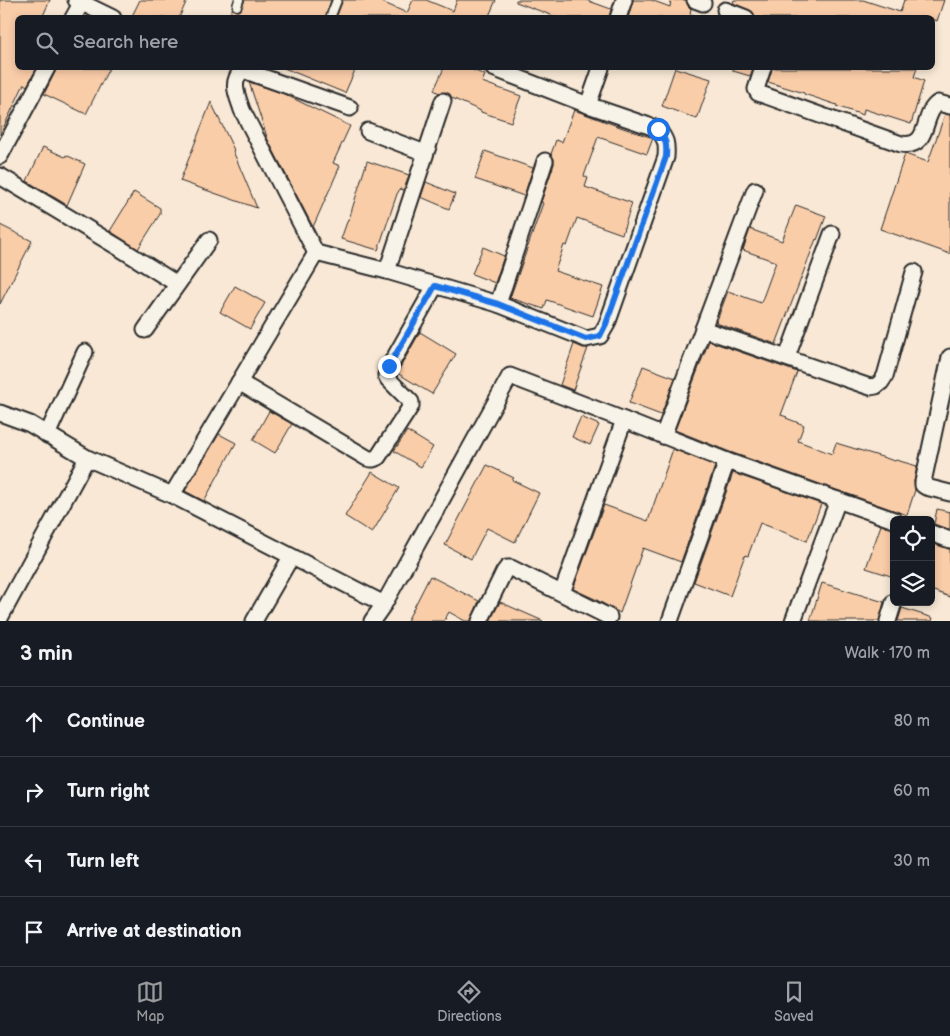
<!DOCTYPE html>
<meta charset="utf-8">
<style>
:root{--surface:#171b24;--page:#20242c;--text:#f1f3f6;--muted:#9ea1a6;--line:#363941;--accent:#98999b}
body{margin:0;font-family:"Balsamiq Sans",sans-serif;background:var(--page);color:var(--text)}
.controls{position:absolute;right:15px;bottom:15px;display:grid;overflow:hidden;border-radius:8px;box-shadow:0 2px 8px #0003}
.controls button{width:45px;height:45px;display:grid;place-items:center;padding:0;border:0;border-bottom:1px solid var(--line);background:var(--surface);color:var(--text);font:25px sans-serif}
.stop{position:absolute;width:15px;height:15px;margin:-11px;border:4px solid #1a73e8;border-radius:50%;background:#fff}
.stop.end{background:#1a73e8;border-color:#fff;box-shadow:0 1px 5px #0008}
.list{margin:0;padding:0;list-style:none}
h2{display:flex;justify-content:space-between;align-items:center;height:65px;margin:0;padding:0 20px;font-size:21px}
h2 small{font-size:16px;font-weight:400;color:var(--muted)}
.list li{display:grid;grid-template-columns:32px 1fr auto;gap:15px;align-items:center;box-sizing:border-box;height:70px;padding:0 20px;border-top:1px solid var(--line)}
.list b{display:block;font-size:19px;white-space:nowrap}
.list em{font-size:16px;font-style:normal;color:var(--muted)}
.icon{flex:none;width:28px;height:28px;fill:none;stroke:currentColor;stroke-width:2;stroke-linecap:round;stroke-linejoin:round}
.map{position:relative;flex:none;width:950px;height:621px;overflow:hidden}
.search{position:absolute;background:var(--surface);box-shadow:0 2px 8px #0003;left:15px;right:15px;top:15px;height:55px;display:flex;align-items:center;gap:12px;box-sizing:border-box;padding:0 18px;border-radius:8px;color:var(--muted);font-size:19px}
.sheet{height:345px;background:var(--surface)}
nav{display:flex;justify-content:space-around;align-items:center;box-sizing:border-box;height:70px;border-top:1px solid var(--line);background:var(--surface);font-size:14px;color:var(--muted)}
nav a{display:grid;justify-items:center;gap:2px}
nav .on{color:var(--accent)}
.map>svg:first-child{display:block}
</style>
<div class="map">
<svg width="950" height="621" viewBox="0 0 950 621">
<rect width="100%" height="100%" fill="#f8e8d5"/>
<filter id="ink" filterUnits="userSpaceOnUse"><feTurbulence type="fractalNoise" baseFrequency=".02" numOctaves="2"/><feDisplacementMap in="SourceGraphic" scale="10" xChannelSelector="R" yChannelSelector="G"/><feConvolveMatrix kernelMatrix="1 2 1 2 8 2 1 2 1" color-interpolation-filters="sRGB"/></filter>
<g filter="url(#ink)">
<g fill="#facda9" stroke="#2b2b2b">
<polygon points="0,0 50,0 42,18 18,18 18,68 37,68 27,86 24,84 0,135"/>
<polygon points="140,0 187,0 179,18 131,18"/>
<polygon points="245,0 331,0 325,18 228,18 232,9 236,11 241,10"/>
<polygon points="343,0 377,0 407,13 413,0 426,0 453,11 457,0 496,0 488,18 336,18"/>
<polygon points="516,0 586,0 611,9 609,18 559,18 516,2"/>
<polygon points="633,0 651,0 670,7 671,0 686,0 688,6 691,9 690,14 694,15 694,18 628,18"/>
<polygon points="734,0 863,0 900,12 904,0 944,0 937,21 932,19 932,18 755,18 753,12 733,3"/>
<polygon points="56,68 109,68 86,114 44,94 55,72"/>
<polygon points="284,68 356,68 345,93"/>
<polygon points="444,68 468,68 485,75 482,82 521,96 511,122 481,112 481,111 452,98 450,94 446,92 439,93 434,90"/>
<polygon points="675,68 711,79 697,119 662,106"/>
<polygon points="733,68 753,68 750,76 733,71"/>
<polygon points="772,68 917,68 914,77 924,81 911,124 864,109 863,115 836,106 837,105 804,94 804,93 768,82"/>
<polygon points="249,82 284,94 350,126 333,163 340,166 313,227 268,140"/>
<polygon points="211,102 234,150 233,151 257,208 180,181"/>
<polygon points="574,110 623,128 653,138 647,154 598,137 584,176 588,178 585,187 632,203 622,234 577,218 567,246 564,245 555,271 603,287 593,316 547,300 544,309 510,298 543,203 541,202 554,164 554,159 551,154 556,140 562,142"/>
<polygon points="945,114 950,115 950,254 880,229 905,154 928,162"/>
<polygon points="43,147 65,157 66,155 85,164 67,205 27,181"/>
<polygon points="485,151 533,168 524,196 475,179"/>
<polygon points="367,161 409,175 404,190 400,189 397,194 378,250 341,239 348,219 349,219"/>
<polygon points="426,182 455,194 449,209 421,197"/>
<polygon points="134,192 160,208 160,214 138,249 110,231"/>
<polygon points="796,205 826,216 817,240 816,239 776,344 716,323 728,291 761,303 776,262 743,250 750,229 782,241"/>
<polygon points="0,225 32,241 0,304"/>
<polygon points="483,247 504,256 495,283 472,274"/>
<polygon points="235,286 265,303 250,329 220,312"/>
<polygon points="420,332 456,354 432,394 397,373"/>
<polygon points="709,341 797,372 781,415 787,417 786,418 804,425 798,441 832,454 836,443 895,461 896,460 917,466 914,482 915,490 907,515 730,452 675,430"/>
<polygon points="574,344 583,348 588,348 573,390 560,385"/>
<polygon points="643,366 675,378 661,415 629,403"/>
<polygon points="269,411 292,424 275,453 253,440"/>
<polygon points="581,417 599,425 590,445 572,437"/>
<polygon points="407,431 433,447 421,467 394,451"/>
<polygon points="219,434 236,443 204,501 185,491"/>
<polygon points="673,449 715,466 681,562 643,548 620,613 595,599 573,589 604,505 648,521"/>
<polygon points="487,465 514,478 512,480 539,493 515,542 487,528 471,559 445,545"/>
<polygon points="372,472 399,488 372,533 345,516"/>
<polygon points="733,473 821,504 807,541 760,523 748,556 745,555 730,596 694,582"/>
<polygon points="937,509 950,512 950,530 934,524"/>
<polygon points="881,525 894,529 894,577 866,568"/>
<polygon points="931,543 950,549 950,597 931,590"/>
<polygon points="430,576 479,601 471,621 465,621 449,612 444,621 407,621"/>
<polygon points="822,583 884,602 879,621 810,621"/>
<polygon points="500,602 543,621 490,621"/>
<polygon points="902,608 933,618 932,621 898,621"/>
</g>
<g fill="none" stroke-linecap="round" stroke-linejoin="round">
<g stroke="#2b2b2b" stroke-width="11">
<g id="lane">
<polyline points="237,6 239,0"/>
<polyline points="330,18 337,0"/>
</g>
</g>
<g stroke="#2b2b2b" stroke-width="19">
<g id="street">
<polyline points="76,0 113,18"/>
<polyline points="695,0 703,3"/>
<polyline points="725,10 746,18"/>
<polyline points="73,18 83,0"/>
<polyline points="618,18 624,0"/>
<polyline points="493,68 588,105"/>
<path d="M763,68l-7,21 2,4 143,51c30,5 20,-30 37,-41l12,3"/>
<path d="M350,108l-104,-37 -5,1c-11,11 -3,25 1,38l74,143 71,18 111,33 88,35 14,-3 7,-12 59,-167c1,-14 0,-17 -8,-28l-70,-24 13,-37"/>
<polyline points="368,131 425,153"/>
<polyline points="0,156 47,68"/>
<polyline points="0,176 118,247 177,284"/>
<polyline points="387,271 443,101"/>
<polyline points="498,304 545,161"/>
<polyline points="703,329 864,385 870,387 876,386 881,382 885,376 914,272"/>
<polyline points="145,330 209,240"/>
<polyline points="787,357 832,234"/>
<polyline points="950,357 923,482 923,485 926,487 950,493"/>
<path d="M239,382l128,76c5,2 7,1 11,-1l33,-51v-4l-23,-23 -2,-4 1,-4 48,-85"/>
<polyline points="0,413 30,424 87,458 172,495 384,604"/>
<polyline points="47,435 85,352"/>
<polyline points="663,436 755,190"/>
<polyline points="172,495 316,253"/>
<polyline points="931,533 950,540"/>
<polyline points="562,593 624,420"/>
<polyline points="0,618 87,458"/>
<polyline points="254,621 291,557"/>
<polyline points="372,621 384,604 510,376 624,420 727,461 894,520"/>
<polyline points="480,621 504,572 507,568 511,568 609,617"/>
<polyline points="670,621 727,461"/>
<polyline points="793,621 838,500"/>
<polyline points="888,621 894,602"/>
</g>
</g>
<use href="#lane" stroke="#f7f3e8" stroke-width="8"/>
<use href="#street" stroke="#f7f3e8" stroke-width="15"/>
</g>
</g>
<g fill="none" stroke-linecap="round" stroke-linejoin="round" filter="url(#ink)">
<path stroke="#1a73e8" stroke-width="6" d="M389,366l46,-80 63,18 88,35 14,-3 6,-12 60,-167c1,-14 0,-17 -8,-28"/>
</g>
</svg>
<div class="controls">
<button><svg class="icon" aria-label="locate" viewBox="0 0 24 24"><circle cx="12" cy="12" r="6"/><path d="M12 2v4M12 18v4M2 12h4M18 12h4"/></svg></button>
<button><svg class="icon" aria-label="layers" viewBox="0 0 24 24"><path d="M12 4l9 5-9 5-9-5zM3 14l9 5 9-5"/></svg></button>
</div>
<div class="stop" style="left:658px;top:129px"></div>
<div class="stop end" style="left:389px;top:366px"></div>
<div class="search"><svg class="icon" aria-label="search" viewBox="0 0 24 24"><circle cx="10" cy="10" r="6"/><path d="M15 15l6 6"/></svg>Search here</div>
</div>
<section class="sheet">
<h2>3 min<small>Walk · 170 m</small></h2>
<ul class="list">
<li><svg class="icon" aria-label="ahead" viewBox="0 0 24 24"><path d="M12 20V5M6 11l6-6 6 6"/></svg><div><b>Continue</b></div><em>80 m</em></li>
<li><svg class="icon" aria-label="right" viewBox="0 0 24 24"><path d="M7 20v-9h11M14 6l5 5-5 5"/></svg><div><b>Turn right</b></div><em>60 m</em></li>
<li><svg class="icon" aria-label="left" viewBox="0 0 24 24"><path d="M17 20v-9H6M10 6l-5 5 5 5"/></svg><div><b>Turn left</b></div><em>30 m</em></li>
<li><svg class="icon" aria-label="arrive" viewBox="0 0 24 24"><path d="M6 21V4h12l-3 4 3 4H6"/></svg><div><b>Arrive at destination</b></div></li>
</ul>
</section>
<nav>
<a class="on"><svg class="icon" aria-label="map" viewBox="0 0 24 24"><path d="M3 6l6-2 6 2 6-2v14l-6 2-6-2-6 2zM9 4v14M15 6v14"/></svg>Map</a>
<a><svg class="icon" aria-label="directions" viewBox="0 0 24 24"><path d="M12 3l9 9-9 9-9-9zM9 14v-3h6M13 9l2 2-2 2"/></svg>Directions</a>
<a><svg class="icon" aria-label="saved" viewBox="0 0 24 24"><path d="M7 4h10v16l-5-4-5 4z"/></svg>Saved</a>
</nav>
